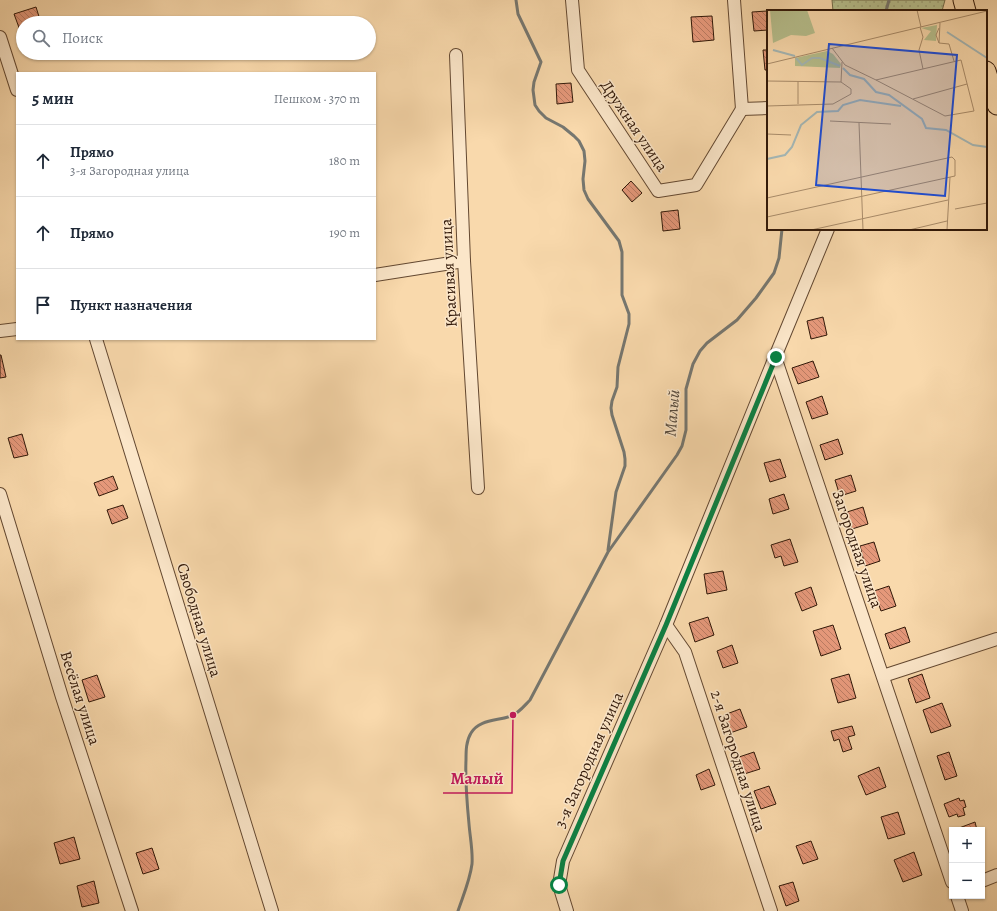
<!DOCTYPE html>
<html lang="ru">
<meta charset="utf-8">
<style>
:root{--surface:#fff;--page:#f6f6f7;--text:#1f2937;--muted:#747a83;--line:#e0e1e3}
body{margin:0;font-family:Alegreya,serif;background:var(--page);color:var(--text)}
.controls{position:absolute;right:12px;bottom:12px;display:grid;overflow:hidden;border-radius:0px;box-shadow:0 1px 3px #0004}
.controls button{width:36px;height:36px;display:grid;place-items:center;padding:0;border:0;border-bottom:1px solid var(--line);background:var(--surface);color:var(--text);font:20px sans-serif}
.stop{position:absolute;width:12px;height:12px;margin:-9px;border:3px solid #0b8043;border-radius:50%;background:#fff}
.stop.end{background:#0b8043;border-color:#fff;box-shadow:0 1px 4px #0008}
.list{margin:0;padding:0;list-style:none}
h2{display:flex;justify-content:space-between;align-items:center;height:52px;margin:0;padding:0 16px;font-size:17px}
h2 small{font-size:13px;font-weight:400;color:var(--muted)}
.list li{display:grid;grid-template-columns:26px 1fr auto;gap:12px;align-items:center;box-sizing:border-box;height:72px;padding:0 16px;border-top:1px solid var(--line)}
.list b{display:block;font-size:15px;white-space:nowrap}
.list p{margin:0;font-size:13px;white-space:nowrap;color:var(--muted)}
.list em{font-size:13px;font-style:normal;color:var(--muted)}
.icon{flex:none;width:22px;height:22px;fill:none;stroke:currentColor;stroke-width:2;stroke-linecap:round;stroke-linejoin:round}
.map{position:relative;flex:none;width:997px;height:911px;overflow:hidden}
.search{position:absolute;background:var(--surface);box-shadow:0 1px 3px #0004;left:16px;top:16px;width:360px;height:44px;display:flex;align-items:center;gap:10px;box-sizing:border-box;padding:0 14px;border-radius:22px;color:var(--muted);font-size:15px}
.panel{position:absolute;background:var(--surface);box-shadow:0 1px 3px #0004;left:16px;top:72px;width:360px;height:268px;border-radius:0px}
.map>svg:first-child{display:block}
</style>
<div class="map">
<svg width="997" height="911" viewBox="0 0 997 911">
<defs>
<pattern id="grass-dots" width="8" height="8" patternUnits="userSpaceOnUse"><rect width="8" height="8" fill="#b7c08e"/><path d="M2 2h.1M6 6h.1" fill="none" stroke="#9ea479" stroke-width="1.8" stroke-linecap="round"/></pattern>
<pattern id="building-back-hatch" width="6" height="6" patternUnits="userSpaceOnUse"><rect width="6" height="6" fill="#e5987a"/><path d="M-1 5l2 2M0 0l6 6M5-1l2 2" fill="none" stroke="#ba7b62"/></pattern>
</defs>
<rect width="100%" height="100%" fill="#f9d9ac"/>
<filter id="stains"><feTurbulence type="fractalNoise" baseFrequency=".005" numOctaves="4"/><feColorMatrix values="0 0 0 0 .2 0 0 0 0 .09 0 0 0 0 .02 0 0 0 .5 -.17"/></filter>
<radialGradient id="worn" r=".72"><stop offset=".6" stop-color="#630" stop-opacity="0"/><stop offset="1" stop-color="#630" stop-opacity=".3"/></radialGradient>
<polygon fill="url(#grass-dots)" stroke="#746c4b" points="832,0 945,0 942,11 833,11"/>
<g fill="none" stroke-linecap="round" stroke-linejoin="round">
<g stroke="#767770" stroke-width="3">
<polyline points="516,0 518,14 541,62 534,82 533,90 535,105 539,111 546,118 563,127 574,136 579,141 584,151 585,161 583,179 584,190 588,199 619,241 622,252 622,295 629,314 629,324 618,367 617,387 612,401 611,408 612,415 624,452 625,459 625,466 616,492 608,550"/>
<polyline points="886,11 889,0"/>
<path d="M458,911c5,-15 12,-31 14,-47 1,-13 -2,-27 -3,-40 -2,-21 -4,-43 -3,-64 0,-9 0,-19 5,-27 8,-14 27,-12 40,-17 8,-3 13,-10 19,-16l78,-148 69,-97 5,-9 4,-16v-41l7,-25 7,-13 7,-8 30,-23 19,-22 18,-25 5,-15 3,-29"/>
</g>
</g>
<g fill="url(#building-back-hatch)" stroke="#311808">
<polygon points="36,7 41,23 23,23 23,32 21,33 14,14"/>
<polygon points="767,11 768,30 754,31 752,12"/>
<polygon points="712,16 714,40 693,42 691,17"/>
<polygon points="763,50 768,50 768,70 765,70"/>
<polygon points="571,83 573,102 557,104 556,84"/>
<polygon points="631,181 642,193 632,202 622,190"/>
<polygon points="678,210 680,229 663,231 661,212"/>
<polygon points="823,317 827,335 811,339 807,321"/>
<polygon points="0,355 1,355 6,377 0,378"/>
<polygon points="813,361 819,377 798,384 792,368"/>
<polygon points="822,396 828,414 812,419 806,402"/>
<polygon points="22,434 28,455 14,458 8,438"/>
<polygon points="838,439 843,454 825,460 820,445"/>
<polygon points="780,459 786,477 770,482 764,463"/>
<polygon points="851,475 856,491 840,496 835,480"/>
<polygon points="113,476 118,489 99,496 94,483"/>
<polygon points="784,494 789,509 773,514 769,499"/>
<polygon points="123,505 128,518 112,524 107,510"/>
<polygon points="863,507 868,524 852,529 847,512"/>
<polygon points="790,539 798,562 784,566 781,556 775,558 771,545"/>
<polygon points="874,542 880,561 865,566 860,546"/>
<polygon points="723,571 727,590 707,594 704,574"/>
<polygon points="889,586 896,606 881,611 874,591"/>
<polygon points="811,587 817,605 802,611 795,593"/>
<polygon points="708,617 714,635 695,642 689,623"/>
<polygon points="833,625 841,649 821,656 813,631"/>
<polygon points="905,627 910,642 890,649 885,634"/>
<polygon points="732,645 738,663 723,668 717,651"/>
<polygon points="849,674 856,698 838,703 831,679"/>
<polygon points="922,674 930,698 916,703 908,679"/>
<polygon points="97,675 105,697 89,702 82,680"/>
<polygon points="942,703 951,726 931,733 923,710"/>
<polygon points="740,709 747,727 730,733 724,715"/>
<polygon points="852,726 855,735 848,737 852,749 843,752 839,739 834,741 831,731"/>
<polygon points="754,752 760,769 741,775 736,758"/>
<polygon points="949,752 957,776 945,780 937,756"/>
<polygon points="879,767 886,787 866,795 858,776"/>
<polygon points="709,769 715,785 701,790 696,775"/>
<polygon points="769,786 776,804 761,809 754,791"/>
<polygon points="959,798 960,801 964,800 966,807 963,808 965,815 958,817 957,814 949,817 944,804"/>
<polygon points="898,812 905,834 888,839 881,817"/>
<polygon points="975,822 977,830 960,830 959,828"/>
<polygon points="74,837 80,859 60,864 54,843"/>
<polygon points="811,841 818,859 803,864 796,846"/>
<polygon points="152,848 159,869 143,874 136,853"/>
<polygon points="914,852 922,875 903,882 894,860"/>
<polygon points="94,881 99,903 82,907 77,886"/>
<polygon points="793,882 799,901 786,906 779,886"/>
</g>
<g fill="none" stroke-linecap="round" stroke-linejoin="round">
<g stroke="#634831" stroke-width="14">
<g id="minor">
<polyline points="572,0 578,70 658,191 696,185 742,109"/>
<polyline points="734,0 742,109"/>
<polyline points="0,37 17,90"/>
<polyline points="456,55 464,261 478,488"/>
<polyline points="742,109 768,108"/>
<polyline points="828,229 775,357 952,882"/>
<polyline points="375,275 464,261"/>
<polyline points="0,331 17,329"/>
<polyline points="96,339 272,911"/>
<polyline points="0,494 62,697 132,911"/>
<polyline points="666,625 685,652 771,911"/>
<polyline points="883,676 997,639"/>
<polyline points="982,881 997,875"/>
<polyline points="957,896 962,911"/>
<polyline points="567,911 559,885 563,861 666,625 775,357"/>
</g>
</g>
<g stroke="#311808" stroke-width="21">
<g id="primary">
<polyline points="963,0 966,11"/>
<polyline points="986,71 997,105"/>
</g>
</g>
<use href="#minor" stroke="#fbe6c9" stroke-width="12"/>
<use href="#primary" stroke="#f9d9ac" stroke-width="19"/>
</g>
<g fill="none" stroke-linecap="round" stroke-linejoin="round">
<polyline stroke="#0b8043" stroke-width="5" points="559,885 563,861 666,625 776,357"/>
</g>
<g text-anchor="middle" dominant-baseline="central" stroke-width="3" stroke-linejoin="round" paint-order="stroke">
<g font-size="16" fill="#311808" stroke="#fbe6c9">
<text transform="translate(634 126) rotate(56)">Дружная улица</text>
<text transform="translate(449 273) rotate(-93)">Красивая улица</text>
<text transform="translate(857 549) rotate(71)">Загородная улица</text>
<text transform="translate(199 620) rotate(73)">Свободная улица</text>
<text transform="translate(80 698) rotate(72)">Весёлая улица</text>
<text transform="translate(589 760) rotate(-66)">3-я Загородная улица</text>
<text transform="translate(738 761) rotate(72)">2-я Загородная улица</text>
</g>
<g font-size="17" font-style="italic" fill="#54483c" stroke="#fbe6c9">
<text transform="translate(672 413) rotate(-85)">Малый</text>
</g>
</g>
<g transform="translate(767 10)">
<rect width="220" height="220" fill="#f9d9ac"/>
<path d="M60,41l6,3 8,10 -1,4 -45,-2v-8z" fill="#b7c08e"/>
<path d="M170,15l-1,16 -12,-1 7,-9 -10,-3z" fill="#b7c08e"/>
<path d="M3,0h37l8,23 -9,3 -15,-1 -18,8z" fill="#b7c08e"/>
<path fill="none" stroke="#a4b7b6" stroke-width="2" d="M180,22l40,26M6,40l22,6M29,48l6,7 10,-7h8l20,8M76,58l7,7 14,4 12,13 13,3 33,24 4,9 20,2 27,15 14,2M0,149l18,-4 7,-8 9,-22 16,-13 21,-1 5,-6 17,-5 41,6"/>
<path fill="none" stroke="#a98c6a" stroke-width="1" d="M150,0l4,17M173,13l-1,20 10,1 5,17M153,17l3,10 -4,13 4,19M172,33l-3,-8 3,-7M65,38l13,17 31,15 85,-20 13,51 -29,5 -69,-36M0,54l220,-53M0,71l74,1M74,72l1,-20M146,89l54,-15M31,94v-23M0,96l66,-2 18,-10v-5l-10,-7M63,111l61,3M92,113l4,107M0,124l24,1M0,188l185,-41 3,3v16l-188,41M188,199l32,-6M44,220l137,-30M142,220l38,-9M180,220l3,-53"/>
<path fill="#1d4ed8" fill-opacity="0.15" stroke="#1d4ed8" stroke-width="2" d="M62,34l128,11 -12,141 -129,-11z"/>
<rect width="220" height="220" fill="none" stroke="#311808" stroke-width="2"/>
</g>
<path fill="none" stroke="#c2185b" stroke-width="1.5" d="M513 715L512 793H443"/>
<circle fill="#c2185b" stroke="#fbe6c9" stroke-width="1.5" cx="513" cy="715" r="4"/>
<g font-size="17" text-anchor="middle" font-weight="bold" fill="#c2185b" stroke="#fbe6c9" stroke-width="3" stroke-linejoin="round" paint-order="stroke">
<text x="477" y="784">Малый</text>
</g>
<rect width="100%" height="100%" filter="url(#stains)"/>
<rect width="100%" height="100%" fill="url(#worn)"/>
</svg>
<div class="controls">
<button>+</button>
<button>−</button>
</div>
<div class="stop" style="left:559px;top:885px"></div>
<div class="stop end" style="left:776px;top:357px"></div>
<div class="search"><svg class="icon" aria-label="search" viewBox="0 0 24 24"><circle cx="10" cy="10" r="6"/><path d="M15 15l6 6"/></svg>Поиск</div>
<section class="panel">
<h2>5 мин<small>Пешком · 370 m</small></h2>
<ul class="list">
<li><svg class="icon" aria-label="ahead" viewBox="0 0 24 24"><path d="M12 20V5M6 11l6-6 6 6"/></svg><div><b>Прямо</b><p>3-я Загородная улица</p></div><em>180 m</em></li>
<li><svg class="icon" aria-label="ahead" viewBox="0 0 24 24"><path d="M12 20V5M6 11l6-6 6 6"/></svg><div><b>Прямо</b></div><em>190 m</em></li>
<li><svg class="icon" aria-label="arrive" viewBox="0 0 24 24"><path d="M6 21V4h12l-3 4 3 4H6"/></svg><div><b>Пункт назначения</b></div></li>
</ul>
</section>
</div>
